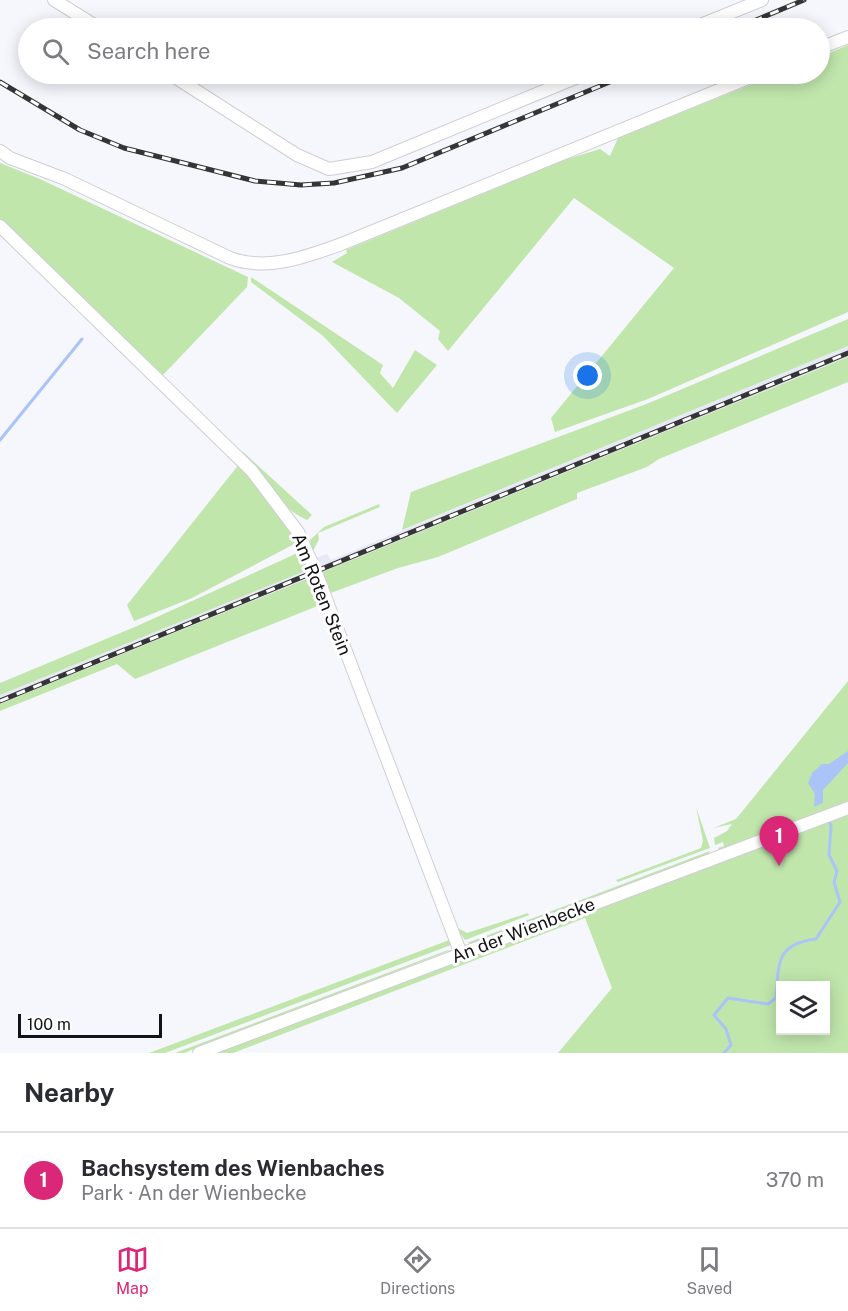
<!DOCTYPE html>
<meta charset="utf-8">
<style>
:root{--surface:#fff;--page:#f7f7f7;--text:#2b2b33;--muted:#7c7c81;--line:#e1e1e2;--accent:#db2777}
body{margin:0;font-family:"Public Sans",sans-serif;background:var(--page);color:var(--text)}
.controls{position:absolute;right:18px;bottom:18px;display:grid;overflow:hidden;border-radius:0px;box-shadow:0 3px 15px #0003}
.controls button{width:54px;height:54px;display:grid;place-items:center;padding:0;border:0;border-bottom:2px solid var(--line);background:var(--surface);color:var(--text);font:30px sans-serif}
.scale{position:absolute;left:18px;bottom:15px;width:144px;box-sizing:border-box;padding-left:6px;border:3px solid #131315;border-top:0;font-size:16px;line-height:21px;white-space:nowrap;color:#131315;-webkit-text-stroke:4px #fff;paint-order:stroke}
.you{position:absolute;left:588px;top:376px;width:21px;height:21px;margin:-15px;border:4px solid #fff;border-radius:50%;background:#1a73e8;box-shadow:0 0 0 9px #1a73e833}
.badge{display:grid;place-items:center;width:39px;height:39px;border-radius:50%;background:var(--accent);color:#fff;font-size:20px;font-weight:700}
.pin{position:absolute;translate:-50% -50px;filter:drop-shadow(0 2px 3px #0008)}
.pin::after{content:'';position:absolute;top:32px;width:21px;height:18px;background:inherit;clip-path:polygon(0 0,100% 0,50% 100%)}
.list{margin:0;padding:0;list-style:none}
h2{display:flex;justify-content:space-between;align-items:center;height:78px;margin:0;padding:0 24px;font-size:26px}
h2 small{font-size:20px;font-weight:400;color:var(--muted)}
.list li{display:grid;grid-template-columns:39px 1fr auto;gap:18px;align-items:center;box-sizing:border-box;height:96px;padding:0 24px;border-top:2px solid var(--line)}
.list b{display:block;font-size:22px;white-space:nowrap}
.list p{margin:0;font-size:20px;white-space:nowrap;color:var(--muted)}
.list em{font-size:20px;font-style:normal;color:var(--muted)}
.icon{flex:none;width:33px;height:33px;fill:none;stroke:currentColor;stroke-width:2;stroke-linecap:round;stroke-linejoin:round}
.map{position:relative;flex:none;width:848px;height:1053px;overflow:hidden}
.search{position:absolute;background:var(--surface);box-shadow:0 3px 15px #0003;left:18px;right:18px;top:18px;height:66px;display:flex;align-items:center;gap:15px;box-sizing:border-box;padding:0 21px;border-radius:33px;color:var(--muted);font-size:22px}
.sheet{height:174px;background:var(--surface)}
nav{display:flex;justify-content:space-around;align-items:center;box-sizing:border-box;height:84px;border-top:2px solid var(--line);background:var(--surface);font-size:16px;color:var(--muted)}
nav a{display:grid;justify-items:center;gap:3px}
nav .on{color:var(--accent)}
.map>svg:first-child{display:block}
</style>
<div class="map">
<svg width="848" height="1053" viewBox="0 0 848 1053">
<rect width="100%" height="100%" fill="#f6f7fc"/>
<g fill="#e8e9f6">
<polygon points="848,346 848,357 320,573 315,558 327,554 331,560"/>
<polygon points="310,569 313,576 309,578 0,704 0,695"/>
</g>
<g fill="#c0e6ac" fill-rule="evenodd">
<polygon points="848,45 848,312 648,399 555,432 551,418 674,268 574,198 448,351 438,339 440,331 399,298 332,262 347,253 346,250 564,160 600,149 610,156 618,138 778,74 820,74 820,57"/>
<polygon points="0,163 40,179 248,277 247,287 162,376 0,220"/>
<polygon points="251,277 383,365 380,373 393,388 415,350 437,365 397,413 323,336 251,282"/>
<polygon points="848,319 848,346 402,530 411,492 649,403"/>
<polygon points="848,357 848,382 659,459 647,467 577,493 577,499 438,557 398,568 328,594 320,573"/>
<path d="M242,451l70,64 -5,5c-28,-12 -48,-45 -65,-69z"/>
<polygon points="240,463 297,538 296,543 192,598 134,621 127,605"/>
<polygon points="379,504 380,507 318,533 319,539 312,553 310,540 324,527"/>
<polygon points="302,551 310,569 0,695 0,683 137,626"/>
<polygon points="309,578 312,581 320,601 319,605 310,609 135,679 117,664 0,711 0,704"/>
<path d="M848,681v372h-290l54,-65 -27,-70 -352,135h-19l507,-202 -3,-3 6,-2 -1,-4 -8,3 -1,-7 13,-7 5,-7 -19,4 23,-9zM780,986h46v44h-46z"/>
<polygon points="696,807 710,848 618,882 616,880 701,848 703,841"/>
<polygon points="710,851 708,855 476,943 467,943"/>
<polygon points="528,913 529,915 465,940 456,927 467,933"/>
<polygon points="452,939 451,945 165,1053 149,1053"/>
<polygon points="451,950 184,1053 175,1053 448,950"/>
</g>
<polygon fill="#aac4f7" points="848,751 848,763 823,790 823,803 814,807 815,794 808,783 812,773 822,764 829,764"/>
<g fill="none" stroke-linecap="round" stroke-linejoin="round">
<g stroke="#aac4f7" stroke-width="3">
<polyline points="0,440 82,339"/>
<path d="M724,1053l7,-8 -5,-16 -12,-14 14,-17 40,6 8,-6c3,-34 -1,-54 40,-59l24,-37 -6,-20 3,-11 -8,-16 2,-29 -3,-8"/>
</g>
<g stroke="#ceced3" stroke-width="14">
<g id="minor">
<polyline points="54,0 99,28"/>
<polyline points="693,28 762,0"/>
<polyline points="820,48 848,37"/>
<polyline points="170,74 297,155 329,169 372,162 585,74"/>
<path d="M0,151l10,7 55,21 165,79c37,14 79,-2 114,-15l414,-169"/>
<polyline points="0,226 252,471 298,532 315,570 461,954"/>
<polyline points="199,1053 848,808"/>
</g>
</g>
<use href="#minor" stroke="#fff" stroke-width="12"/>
<g stroke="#353537" stroke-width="5">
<g id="rail">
<polyline points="737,28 804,0"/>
<polyline points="0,82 80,130 124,148 255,181 301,185 334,183 402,168 629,74"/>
<polyline points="0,701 848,353"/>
</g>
</g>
<use href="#rail" stroke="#fff" stroke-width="3" stroke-dasharray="9" stroke-linecap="butt"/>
</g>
<g text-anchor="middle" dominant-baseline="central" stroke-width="6" stroke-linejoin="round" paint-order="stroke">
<g font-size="18" fill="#131315" stroke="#fff">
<text transform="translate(322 594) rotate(68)">Am Roten Stein</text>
<text transform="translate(523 930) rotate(-21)">An der Wienbecke</text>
</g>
</g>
</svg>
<div class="controls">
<button><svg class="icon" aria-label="layers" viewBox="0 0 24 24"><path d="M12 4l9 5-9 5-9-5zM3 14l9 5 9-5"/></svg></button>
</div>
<div class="scale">100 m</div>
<div class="you"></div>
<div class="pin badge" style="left:779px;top:866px">1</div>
<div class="search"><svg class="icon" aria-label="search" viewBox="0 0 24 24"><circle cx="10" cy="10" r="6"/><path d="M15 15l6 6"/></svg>Search here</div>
</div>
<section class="sheet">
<h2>Nearby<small></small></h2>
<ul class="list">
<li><span class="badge">1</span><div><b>Bachsystem des Wienbaches</b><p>Park · An der Wienbecke</p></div><em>370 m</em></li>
</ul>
</section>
<nav>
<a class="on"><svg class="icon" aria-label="map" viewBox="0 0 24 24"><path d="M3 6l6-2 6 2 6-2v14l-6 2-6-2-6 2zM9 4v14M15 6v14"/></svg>Map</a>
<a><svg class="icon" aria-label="directions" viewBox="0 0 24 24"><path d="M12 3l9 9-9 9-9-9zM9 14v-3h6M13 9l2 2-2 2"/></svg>Directions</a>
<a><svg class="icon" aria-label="saved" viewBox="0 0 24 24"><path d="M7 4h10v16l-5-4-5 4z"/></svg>Saved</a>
</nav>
